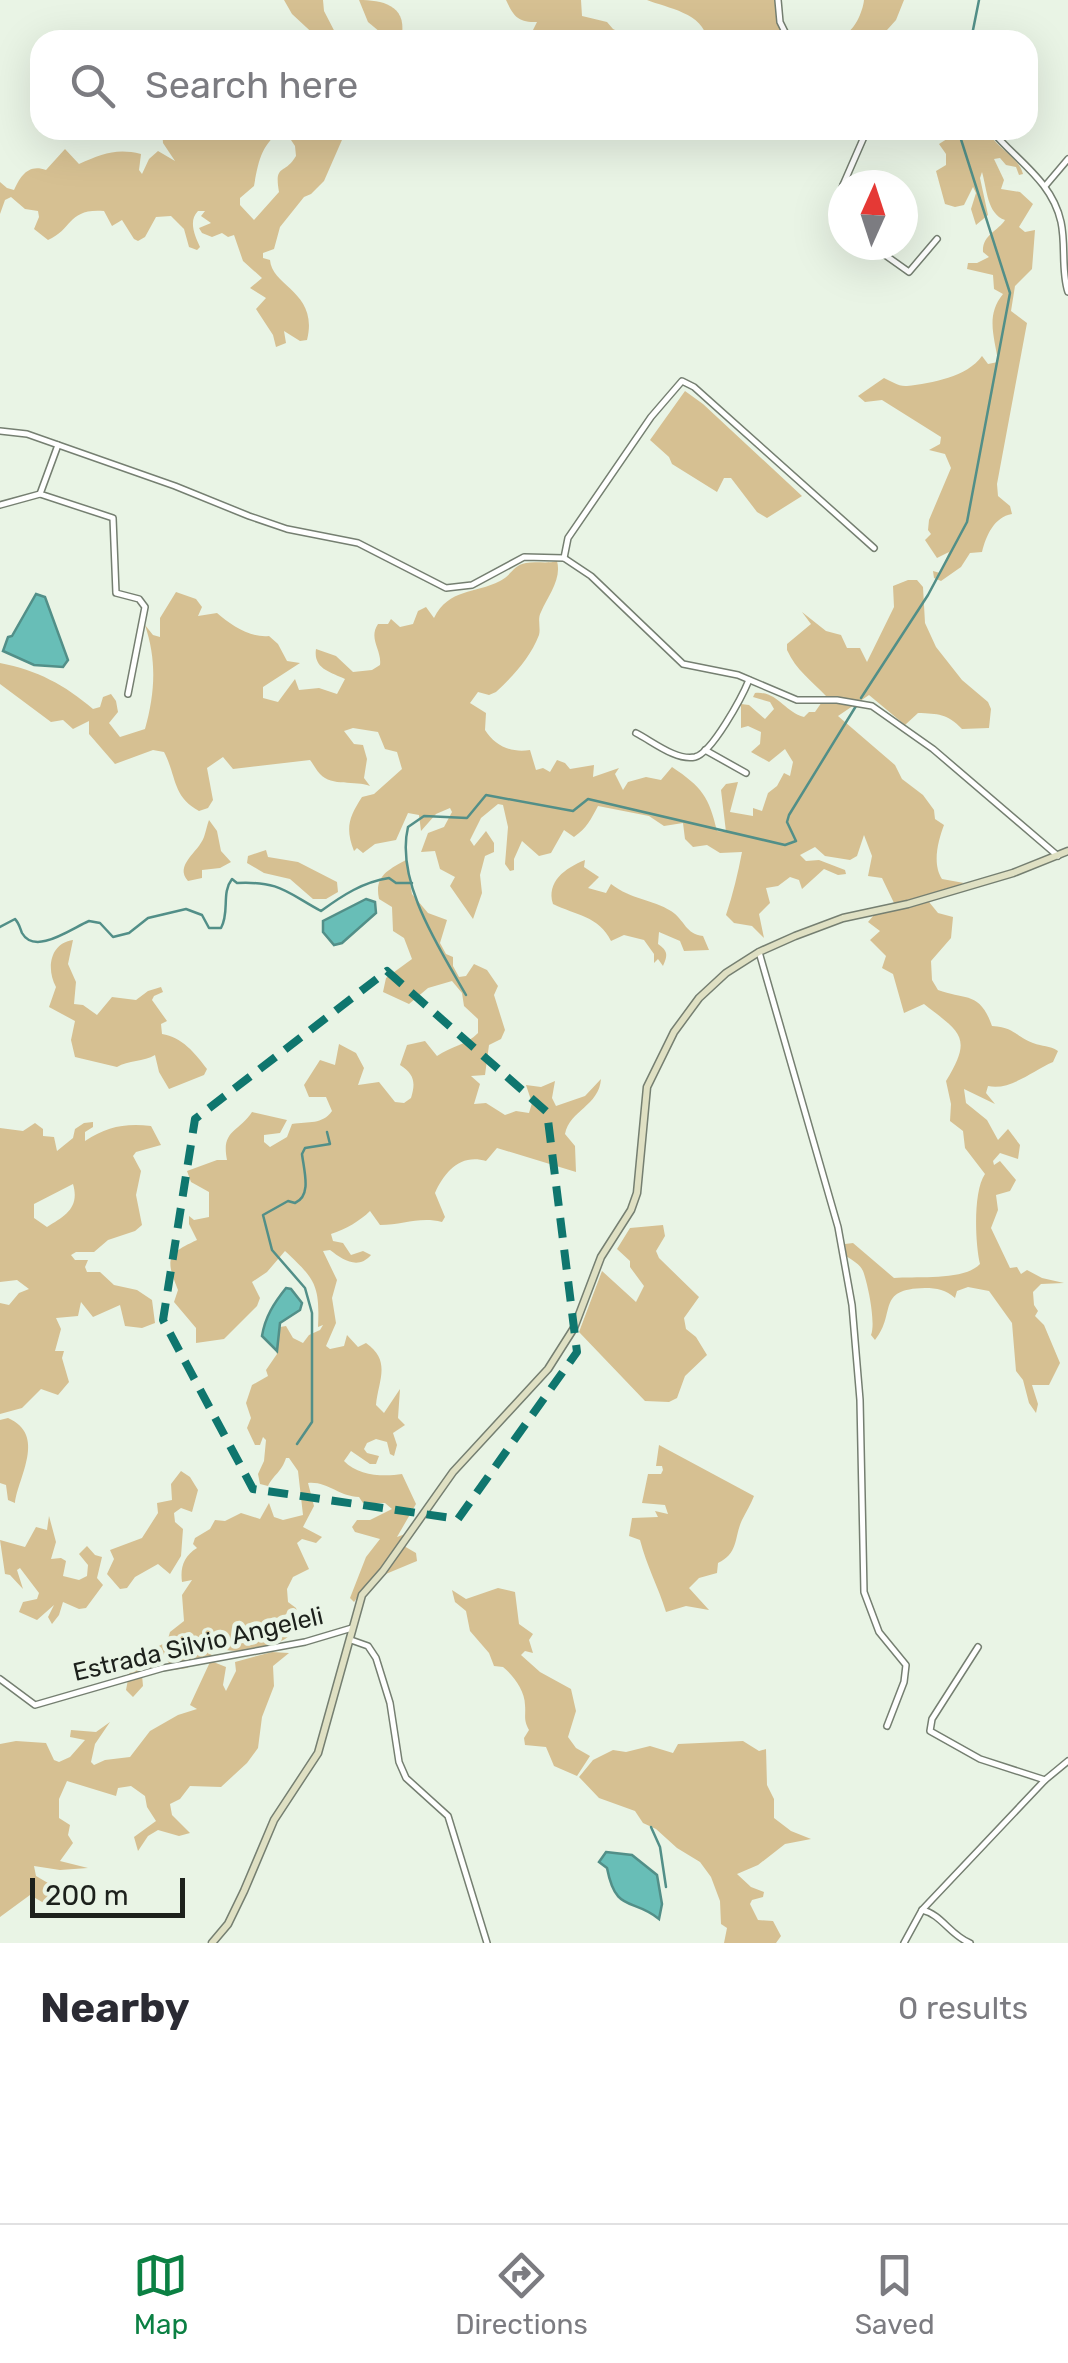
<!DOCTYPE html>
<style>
:root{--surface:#fff;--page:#f7f7f7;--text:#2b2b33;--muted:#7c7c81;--line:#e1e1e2;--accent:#0b8043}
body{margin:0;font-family:Rubik,sans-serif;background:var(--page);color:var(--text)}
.compass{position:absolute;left:828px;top:170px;width:90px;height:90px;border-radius:50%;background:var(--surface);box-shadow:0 10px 40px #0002;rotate:3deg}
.scale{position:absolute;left:30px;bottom:25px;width:155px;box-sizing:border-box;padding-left:10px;border:5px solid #1d211c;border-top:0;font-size:28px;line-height:35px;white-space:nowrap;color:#1d211c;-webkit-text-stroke:8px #e9f4e5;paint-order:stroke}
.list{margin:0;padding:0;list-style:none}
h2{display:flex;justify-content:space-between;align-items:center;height:130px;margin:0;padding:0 40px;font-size:42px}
h2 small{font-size:32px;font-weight:400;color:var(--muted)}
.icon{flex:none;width:55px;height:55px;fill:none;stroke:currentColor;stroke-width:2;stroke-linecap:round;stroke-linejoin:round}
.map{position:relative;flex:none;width:1068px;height:1943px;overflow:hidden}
.search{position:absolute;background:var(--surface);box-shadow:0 10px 40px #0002;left:30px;right:30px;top:30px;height:110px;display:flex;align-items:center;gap:25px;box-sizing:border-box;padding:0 35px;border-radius:30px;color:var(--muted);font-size:38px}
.sheet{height:280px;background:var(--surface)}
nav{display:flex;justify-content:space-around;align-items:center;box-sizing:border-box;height:140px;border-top:2px solid var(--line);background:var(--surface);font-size:28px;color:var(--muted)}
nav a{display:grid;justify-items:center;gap:5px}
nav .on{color:var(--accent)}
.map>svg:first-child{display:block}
</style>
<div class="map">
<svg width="1068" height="1943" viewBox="0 0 1068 1943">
<rect width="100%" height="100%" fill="#e9f4e5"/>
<g fill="#d6c092" fill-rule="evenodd">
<polygon points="284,0 323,0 324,11 339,40 320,40 292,14"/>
<path d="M359,0c23,0 47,5 43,34l-16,3 -18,-15z"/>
<path d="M506,0h75l1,16 25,6 6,7 23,11h-97l-6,-10 4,-8c-19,0 -23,-5 -31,-22z"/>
<path d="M647,0h128l6,22 -2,18h-72c-3,-27 -40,-32 -60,-40z"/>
<path d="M864,0h40l-8,20 -18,20h-62l1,-9c8,-1 17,5 25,4 12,-2 21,-24 22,-35z"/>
<path d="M162,130h193l-10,3 -21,48 -13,13 -7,3 -24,30 -6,22 -11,4v5l7,2c2,27 49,32 37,80l-7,1 -16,-10 2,12 -10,4 -3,-12 -17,-26 10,-11 -16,-10 12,-10 -19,-17 -9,-26 -6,2 -6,-4 -10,4 -10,-4 -3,-5 12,-5 -10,-7 4,-5h-7c-10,10 -3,25 2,36l-3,3 -8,-3 -5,-18 -13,-13 -15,1 -11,20 -7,4 -4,-2 -12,-19 -10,6 -8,-15c-36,-3 -31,18 -56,29l-14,-11 5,-12 -1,-6 -13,-2 -14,-12 -6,3 -5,14v-32l7,6 7,2c6,-13 14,-27 32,-20l19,-21 14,15c23,-10 37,-16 62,-10l-2,16 3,4 7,-15 9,-8 17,10 -12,-18zM280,132l7,2 8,12 1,10c-12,20 -22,7 -17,36l-25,28 -14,-15v-7l14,-12c4,-23 7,-41 26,-54z"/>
<path d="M961,130l29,5c10,15 29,23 33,39l-4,1 -3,-8 -10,-2 -6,-7 -6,1 10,21 -3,9 19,3 13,12 -14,23 6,5 10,-2 -3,39 -17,17 -4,25 16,12 -30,161 1,12 12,10 2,8c-18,3 -26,22 -30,38l-12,1 -9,14 -20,14 -7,-3 -1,-7 7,2 9,-21 -12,6 -12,-18 6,-6 -3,-4 1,-10 22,-52 -6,-14 -16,-4 11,-6 1,-7 -59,-37 -17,2 -7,-6 26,-18c7,3 15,9 23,8 25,-3 60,-9 75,-30l6,8 10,-2c-3,-24 -13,-46 5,-68l-9,-5 -1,-14 -26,-6 1,-6h9l12,-6 -6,-5c-1,-17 15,-21 22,-32 -18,-6 -18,-31 -23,-48l-2,6 8,37 -12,10 -5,-16 5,-16 -3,-6 -9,18 -9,2 -10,-3 -9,-33 10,-6v-11l-7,-10z"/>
<polygon points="685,391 703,404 802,496 767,518 757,512 731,478 724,478 717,492 672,464 669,457 650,440"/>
<path d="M557,561c5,18 -9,35 -16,51 -4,7 0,16 -2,23 -9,23 -25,40 -43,57l-7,3 -11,-3 -8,11 16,10 -1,17c10,16 26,23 45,20l6,20 7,-2 7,4 7,-12 8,3 5,6 24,-4 -1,12 26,-9 -4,6 8,16 5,-8 18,-5 15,3 11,-13c30,20 37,30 45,64l9,1 -5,-42 5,-6 12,-2 -8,30 23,4v-8l9,3 6,-18 9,-7 7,-13 6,3 3,-14 -8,-13 -16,13 -18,-10 9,-8 1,-12 -13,-6 -7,2v-24l8,1 16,14 9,-10 -4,-7 -17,-5 2,-4c23,-2 29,19 49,24l5,-5h6l11,-16c-15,-16 -30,-26 -39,-46v-6l24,-20 -9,-12 24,19 15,4 6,13h13l7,14 27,-55 -1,-21 15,-6h9l6,7 2,36 11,24 26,33 26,22 3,7 -2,19 -27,1c-15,-16 -24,-15 -44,-16l-13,12 -36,-30 -31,21 57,49 7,14 21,16 11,15 1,9 9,6c-6,16 -12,39 -2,54l22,4 -39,14 13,16 15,4 -2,21 -20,23 1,19 6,10c27,10 42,1 54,36 24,2 21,9 41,17 10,4 16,2 25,8l-5,11c-21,9 -43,29 -65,24l-2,7 9,11 -31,-15 2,14 21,17 11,20 10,-11 12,16 -2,14 -18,-6 -7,8 1,4 6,-4 16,19 -6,11 -14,4 2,15 -7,18 19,40 7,-1 4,7 6,-4 15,8 22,5 -23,1 -8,8 1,13 4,6 -3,5 9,9 16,38 -11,22h-17l6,19 -2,9 -7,-10 -6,-23 -7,-9 -4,-48 -23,-32 -21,-4 -11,4 -2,7c-9,-8 -18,-10 -30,-10 -50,1 -28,25 -50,52l-4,-5c5,-12 -3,-51 -8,-64 -3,-7 -11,-11 -17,-15l-1,-12 8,-1 41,35c24,-2 70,3 86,-14 -5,-21 -7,-73 5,-90l-20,-26 -2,-17 -13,-10 1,-17 -5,-23c27,-44 15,-48 -22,-77l-20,9 -11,-39 -11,-6 4,-12 -16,-16 10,-9 -12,-9 6,-7 36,-10 2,-5 -18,3 -12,-25 -14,-2 4,-20 -8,-21 -7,21 -7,4 -25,-4 -10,-9 -15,8 6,6 13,-1 26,10 1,4 -8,1 -14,-6 -22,20 -3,-9 -9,-3 -12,9 -12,2 4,15 -11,11 5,24 -12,-12 -18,-3 -8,-8c7,-21 12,-42 16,-63l-22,1 -13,-8 -14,2 -8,-8 -2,-16 -19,3 -15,-10 -51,-10c-7,13 -11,22 -24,31l-10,-7 -13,23 -12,3 -17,-15 -8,18v11l-4,1 -5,-7 3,-37 -5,-22 -5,-1 -17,14 -11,22 4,6 12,-15 8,12v9l-9,4 -5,19 2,18 -9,26 -23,-33 5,-9 -15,-8 -5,-18 -14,1 7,-19 16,-6 8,-15 -2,-4 -14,6 -15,17 -2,-16 -11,-2 -12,27 -21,4 -12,9 -6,-5 -3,3c-9,-23 -5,-34 8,-54l12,-3 28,-25 -5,-17 -12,-3 -7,-17 -25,-4 -9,3 10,13 9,1 4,14 -3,19 6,8c-15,-6 -38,1 -50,-12 -4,-4 -6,-9 -10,-14l-77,9 -10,-12 -16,11 6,32 -5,8 -9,3c-27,-15 -22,-34 -35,-59l-11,-2 -38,14 -26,-30v-13l-16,8 -10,-9 -12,2 -51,-38v-21c37,7 65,22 93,46l7,-2 3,-10 8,-3 5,7 2,11 -9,11 11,14 25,-8c10,-36 12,-68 0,-104l8,10 7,2v-19l16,-26 20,7 6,8 -4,9 19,-3c14,12 33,25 52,23l9,8 9,17 13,2 -37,24v11l15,4 17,-23 4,11 20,-2 18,6 8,-15c-14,-7 -32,-10 -29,-30l20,7 17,16 19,-2 8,-5c2,-15 -12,-26 -2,-41h10l3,-5 9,8 13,-3 5,-13 8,-4 8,11c15,-30 41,-24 66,-37 11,-5 13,-16 26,-18 10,-2 21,1 31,-2z"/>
<path d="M209,820l8,11 4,20 10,11 -11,6 -18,2v8l-14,3c-14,-16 10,-28 16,-44 2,-6 3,-12 5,-17z"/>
<polygon points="266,850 268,857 298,862 337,882 338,892 326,899 313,899 290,879 264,873 247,863 248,856"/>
<path d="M406,860l6,34 16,19 19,7 -7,23 6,11 7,3v9l6,11 7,-1 8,-12 13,6 11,16 -4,9 11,35 -4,9 -12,6 -4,30 -14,1 9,8 -6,20 12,-1 19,12 11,-4 13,2 3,-10 -6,-18 15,2 14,-6 -3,17 4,8 29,-10 16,-17c-2,27 -31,31 -36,55l10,12 1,26 -79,-24 -11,13c-25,-8 -42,11 -51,32l10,24 -3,5c-22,-6 -39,3 -62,3l-10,-14c-10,10 -24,18 -39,23l2,7 10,2 8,12 12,-4 8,4c-13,15 -28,5 -41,-5l-7,1 14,29 -5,18 4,25 -10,23 4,3 14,-3 3,-11 11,12 8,-4c26,18 12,38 10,62l8,8 16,-24 -2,29 7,7 -12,8 4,12 -3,11 -4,-2 -3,-12 -11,-3 -9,4 -3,6 3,4 12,3 -3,8h-6l-19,-13 -7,10c14,15 40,16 58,13l14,30 -19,33 11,-4 -4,13 12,7 1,8 -48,20 -15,21 -4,-4 16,-41 14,-18 -25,-7 -3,-5 5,-7h13l22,-11 -7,-6h-22l-4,-6c-19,0 -32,-16 -51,-14l6,23 -11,21 19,10 -6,6 -14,-4 -5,4 12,26 -16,8 -6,12 1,13 8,6 2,7 -10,-3 -10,10 11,14c-16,13 -43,17 -63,14l-8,-9 -6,-1 -1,21 15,6 -3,18 3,6 10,-20 -1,-9 37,-10 17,1 -16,13 1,20 -12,31 -4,31 -11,15 -26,24 -31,-1 -10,13 -10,5 2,11 18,18 -11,3 -21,-6 -10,6 -10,15 -4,-14 22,-16 -9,-14 -2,-11 -14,-10 -13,2 -2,8 -49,-15 -8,18v19l11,7 -2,10 5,8 -13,18 28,7 -28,2 -26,-4 2,10 24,14 5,15 -9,-2 -5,-11 -2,14 -19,-11 -30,22v-173l16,-3 30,2 8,17 5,2 11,-5 15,-17 -15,-3 1,-7 25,2 14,-10 -15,22 -4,18 3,3 11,-5 25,-3 20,-26 28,-16 19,-6 -7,-4 20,-43 -11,-3 -12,9 -13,2 -10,-14 -9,13 -13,6 1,11 -10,11 -7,-7 6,-31 35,-17 3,-10 14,-11 -2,-26 10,-15 -10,2c-2,-15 2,-26 15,-34l-4,-4 2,-6 15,-9 5,-9 10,1 16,-8 19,6 9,-16 5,14 9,3 20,-5 -5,-44 -9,-13h-3c-5,15 -12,16 -18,28l-8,-2 -2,-10 6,-13 2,-21 -3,-3 -3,8h-5l-8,-17 4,-10 -5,-15 6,-18 16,-9 -2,-6 11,-16 -5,-12 8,-15 6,-1 7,12 10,5 6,-8 11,-5 3,-5 -5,2c2,-42 -3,-48 -33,-76l-18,21 -15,10 8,16 -3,8 -33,33 -28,4v-15l-22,-26 4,-12c-13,-32 -11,-36 19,-50l-8,-16v-8l5,4 15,-3v-25l-18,-10 -4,-11 30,-11h10c-6,-30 11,-27 25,-48l35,8 -7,13 -16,2v7l6,5 17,-10 5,-13c17,-3 30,1 40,-13l-6,-14h-17l-5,-12 16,-25 15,5 4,-21 17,9 8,15 -6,17 21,-3 16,20 9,1 7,-5c5,-16 3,-24 -11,-33l7,-20 18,-4 12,15c14,-10 30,-11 41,-23v-14l-14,-13 -2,-13 -10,-12 -24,7 -19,16 -26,-12 3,-14 26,-19 -8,-21 -11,-7 -1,-24 -13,-8c-5,-23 9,-29 27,-39z"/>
<path d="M585,860l-1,7 15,10 -11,11 18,5 5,-9c21,16 41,15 60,27 14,9 14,23 32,25l6,14 -25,1 -4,-10 -21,-9 -1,12c10,7 10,11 5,22l-5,-7 -4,4v-9l-10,-14 -20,-5 -13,6c-12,-25 -36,-26 -58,-37 -7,-22 12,-36 32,-44z"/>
<path d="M73,940l-5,24 8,18 -2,22 9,1 14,10 15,-18 24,3 12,-9 13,-4 2,5 -9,4 -2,4 15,21 -6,3 1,10c20,3 33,19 45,35l-3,6 -35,14 -10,-17 -4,-17c-11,7 -27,5 -38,12l-42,-10 -4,-17 4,-19 -26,-14 7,-20c-10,-18 -6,-44 17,-47z"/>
<path d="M93,1122v5l-8,5v9c22,-14 39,-18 66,-15l10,19 -25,7 -3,4 8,15 -5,24 6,30 -7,6 -27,9 -14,12h-18l-5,3 4,5h13l-3,7 2,5h13l14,13 23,5 15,10 3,23 -13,5 -17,-2 -5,-21 -27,12 -12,-15 -3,14 -22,2 5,11 -6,22h9l-2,7 7,24 -11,13 -17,-6 -19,19 -22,6v-111l9,2 10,-12 10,-4 -12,-9 -17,2v-154l23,3 12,-8 8,6v7l11,1 3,14 16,-13 2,-9 9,-6zM73,1184c7,24 -8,32 -26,43l-13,-9v-14z"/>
<polygon points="663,1225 665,1236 656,1251 659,1258 699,1297 684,1318 686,1329 696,1337 707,1355 685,1376 677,1398 669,1402 645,1401 579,1332 602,1271 636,1302 644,1286 630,1267 630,1261 617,1249 630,1228"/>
<path d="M8,1418c39,17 10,59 7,85l-7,-3 -2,-15 -6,-2v-63z"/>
<path d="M659,1445l95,51c-3,8 -8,16 -12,24 -8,17 -3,33 -24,43l-1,10 -18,5 -10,10 20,22 -23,-4 -20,6c-8,-26 -19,-45 -26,-72l-11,-4 3,-18 26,-1 -3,-6 13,3 -3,-9 -23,-2 6,-29h13l2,-4 -1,-4h-6z"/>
<polygon points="181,1471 190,1477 198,1490 192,1512 181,1508 174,1513 175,1522 183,1529 181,1556 170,1574 158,1564 135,1577 127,1588 120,1589 107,1574 114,1559 110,1550 142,1538 158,1513 157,1503 172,1500 171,1484"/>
<polygon points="49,1516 56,1542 51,1559 61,1558 66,1561 63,1576 79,1580 87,1576 88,1565 79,1554 87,1546 95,1555 102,1557 97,1578 103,1585 86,1608 79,1609 63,1602 59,1615 52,1624 48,1617 54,1605 37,1620 19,1612 23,1602 37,1599 39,1593 20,1568 17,1570 23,1589 10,1575 5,1574 0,1540 25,1547 36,1527 47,1530"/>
<path d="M498,1588l17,4 4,32 14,10 -4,6 4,13 -8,-2 -4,4 19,17 31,17 5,22 -8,26 8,11 14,8 -13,20 -23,-10 -8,-19 -21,-2 -1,-7 5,-8c-6,-11 -3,-14 -4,-25 0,-14 -12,-30 -22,-38l-9,-1 -5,-13 -19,-22 -4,-20 -11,-9 -3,-12 14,9z"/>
<polygon points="743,1741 759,1751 766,1749 767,1785 774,1799 774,1818 791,1831 811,1839 785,1844 758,1865 737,1874 751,1887 764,1892 763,1897 752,1900 750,1904 758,1920 773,1921 781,1936 776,1943 724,1943 727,1928 721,1924 720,1901 711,1877 700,1862 677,1848 656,1829 643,1823 635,1811 599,1798 579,1777 593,1760 613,1750 626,1752 650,1746 673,1753 678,1744"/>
</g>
<g fill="#68beb7" stroke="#528f88" stroke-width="2.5">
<polygon points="36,594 45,597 68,660 63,667 34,665 3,651 8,637 12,636"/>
<polygon points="366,899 375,902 376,913 342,943 334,945 323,932 323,921"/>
<path d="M286,1288l5,1 11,14 -2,7 -20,13 -3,28 -15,-15c3,-19 12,-33 24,-48z"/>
<path d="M606,1852l26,3 25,20 5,29 -3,15c-27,-22 -43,-5 -52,-51l-8,-6z"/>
</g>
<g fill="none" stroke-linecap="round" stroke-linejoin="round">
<g stroke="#528f88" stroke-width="2.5">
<polyline points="971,40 979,0"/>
<polyline points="861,698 928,595 967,522 1010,293 958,130"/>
<path d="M0,927l15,-8c4,4 5,9 7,14 13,23 50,-5 67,-12l11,2 13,14 16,-4 19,-15 38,-9 16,6 7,13h12c9,-16 0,-35 11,-49l5,4c43,-2 49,9 84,28 22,-16 42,-29 68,-33l7,5h16"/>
<path d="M466,995c-26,-46 -71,-113 -58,-168l16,-11 43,2 19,-23 87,16 15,-12 197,46 11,-4 -9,-19 2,-7 67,-109"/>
<path d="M297,1444l15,-22v-109l-7,-25 -33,-38 -9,-35 25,-14 7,2c17,-7 9,-32 7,-49l3,-6 25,-4 -3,-12"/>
<polyline points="651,1827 660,1847 666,1887"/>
</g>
<g stroke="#757f71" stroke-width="8">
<g id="minor">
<polyline points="778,0 780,22 789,40"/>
<path d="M991,130c26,31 61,51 70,92 5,23 0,49 7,70"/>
<polyline points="843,185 867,130"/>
<polyline points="843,185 833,213 843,224"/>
<polyline points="1046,185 1068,159"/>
<polyline points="871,245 909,272 937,239"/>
<polyline points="0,431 27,434 175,486 249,516 287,529 358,543 446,588 472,585 524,557 564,558 591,576 683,664 738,675 797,700 837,700 872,706 933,749 1058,856"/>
<polyline points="58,445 40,494 113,518 116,593 139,599 145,607 128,694"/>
<polyline points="0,505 40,494"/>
<polyline points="564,558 568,538 651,417 682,381 694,387 874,548"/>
<path d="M636,733c16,8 40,28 59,24 17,-4 47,-60 54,-77"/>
<polyline points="705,750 746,773"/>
<polyline points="759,952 838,1227 852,1305 860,1400 864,1592 879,1632 906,1665 904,1682 887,1726"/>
<polyline points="351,1640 368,1646 376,1658 390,1703 399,1762 406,1778 448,1816 487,1943"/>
<polyline points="978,1647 932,1719 930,1731 980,1759 1045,1780"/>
<polyline points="0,1679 35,1705 163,1668 305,1642 352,1628"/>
<path d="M922,1910c19,4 29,26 48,33"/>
<polyline points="904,1943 922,1910 1045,1780 1068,1761"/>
</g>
</g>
<g stroke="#757f71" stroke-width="9">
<polyline id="secondary" points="212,1943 228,1924 244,1891 274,1820 318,1753 362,1595 383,1571 453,1472 548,1369 574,1328 601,1257 631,1210 637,1193 647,1087 674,1032 699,998 726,973 759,952 795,936 843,918 908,904 1013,873 1068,851"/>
</g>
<use href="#minor" stroke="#fff" stroke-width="5"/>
<use href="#secondary" stroke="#dfe0c3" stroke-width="6"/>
</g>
<path fill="none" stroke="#0f766e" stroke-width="8" stroke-dasharray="20 12" stroke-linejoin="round" d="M387,971l160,141 30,240 -119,167 -205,-30 -90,-169 32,-201z"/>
<g text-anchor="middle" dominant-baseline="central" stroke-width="9" stroke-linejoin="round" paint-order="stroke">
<g font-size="25" fill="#1d211c" stroke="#e9f4e5">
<text transform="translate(198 1644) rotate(-13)">Estrada Silvio Angeleli</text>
</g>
</g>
</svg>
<svg class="compass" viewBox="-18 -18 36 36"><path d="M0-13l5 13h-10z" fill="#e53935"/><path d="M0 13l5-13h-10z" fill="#7c7c81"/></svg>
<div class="scale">200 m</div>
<div class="search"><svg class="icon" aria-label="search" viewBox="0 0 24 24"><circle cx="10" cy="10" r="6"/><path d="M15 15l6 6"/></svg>Search here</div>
</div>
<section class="sheet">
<h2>Nearby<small>0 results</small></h2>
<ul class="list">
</ul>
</section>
<nav>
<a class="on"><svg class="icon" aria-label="map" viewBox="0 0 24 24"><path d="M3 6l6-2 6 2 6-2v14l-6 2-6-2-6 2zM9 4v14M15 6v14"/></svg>Map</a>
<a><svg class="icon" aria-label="directions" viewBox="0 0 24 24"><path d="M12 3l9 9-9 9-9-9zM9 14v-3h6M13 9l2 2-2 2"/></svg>Directions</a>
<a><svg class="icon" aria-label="saved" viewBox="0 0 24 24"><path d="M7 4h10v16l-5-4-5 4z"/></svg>Saved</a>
</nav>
